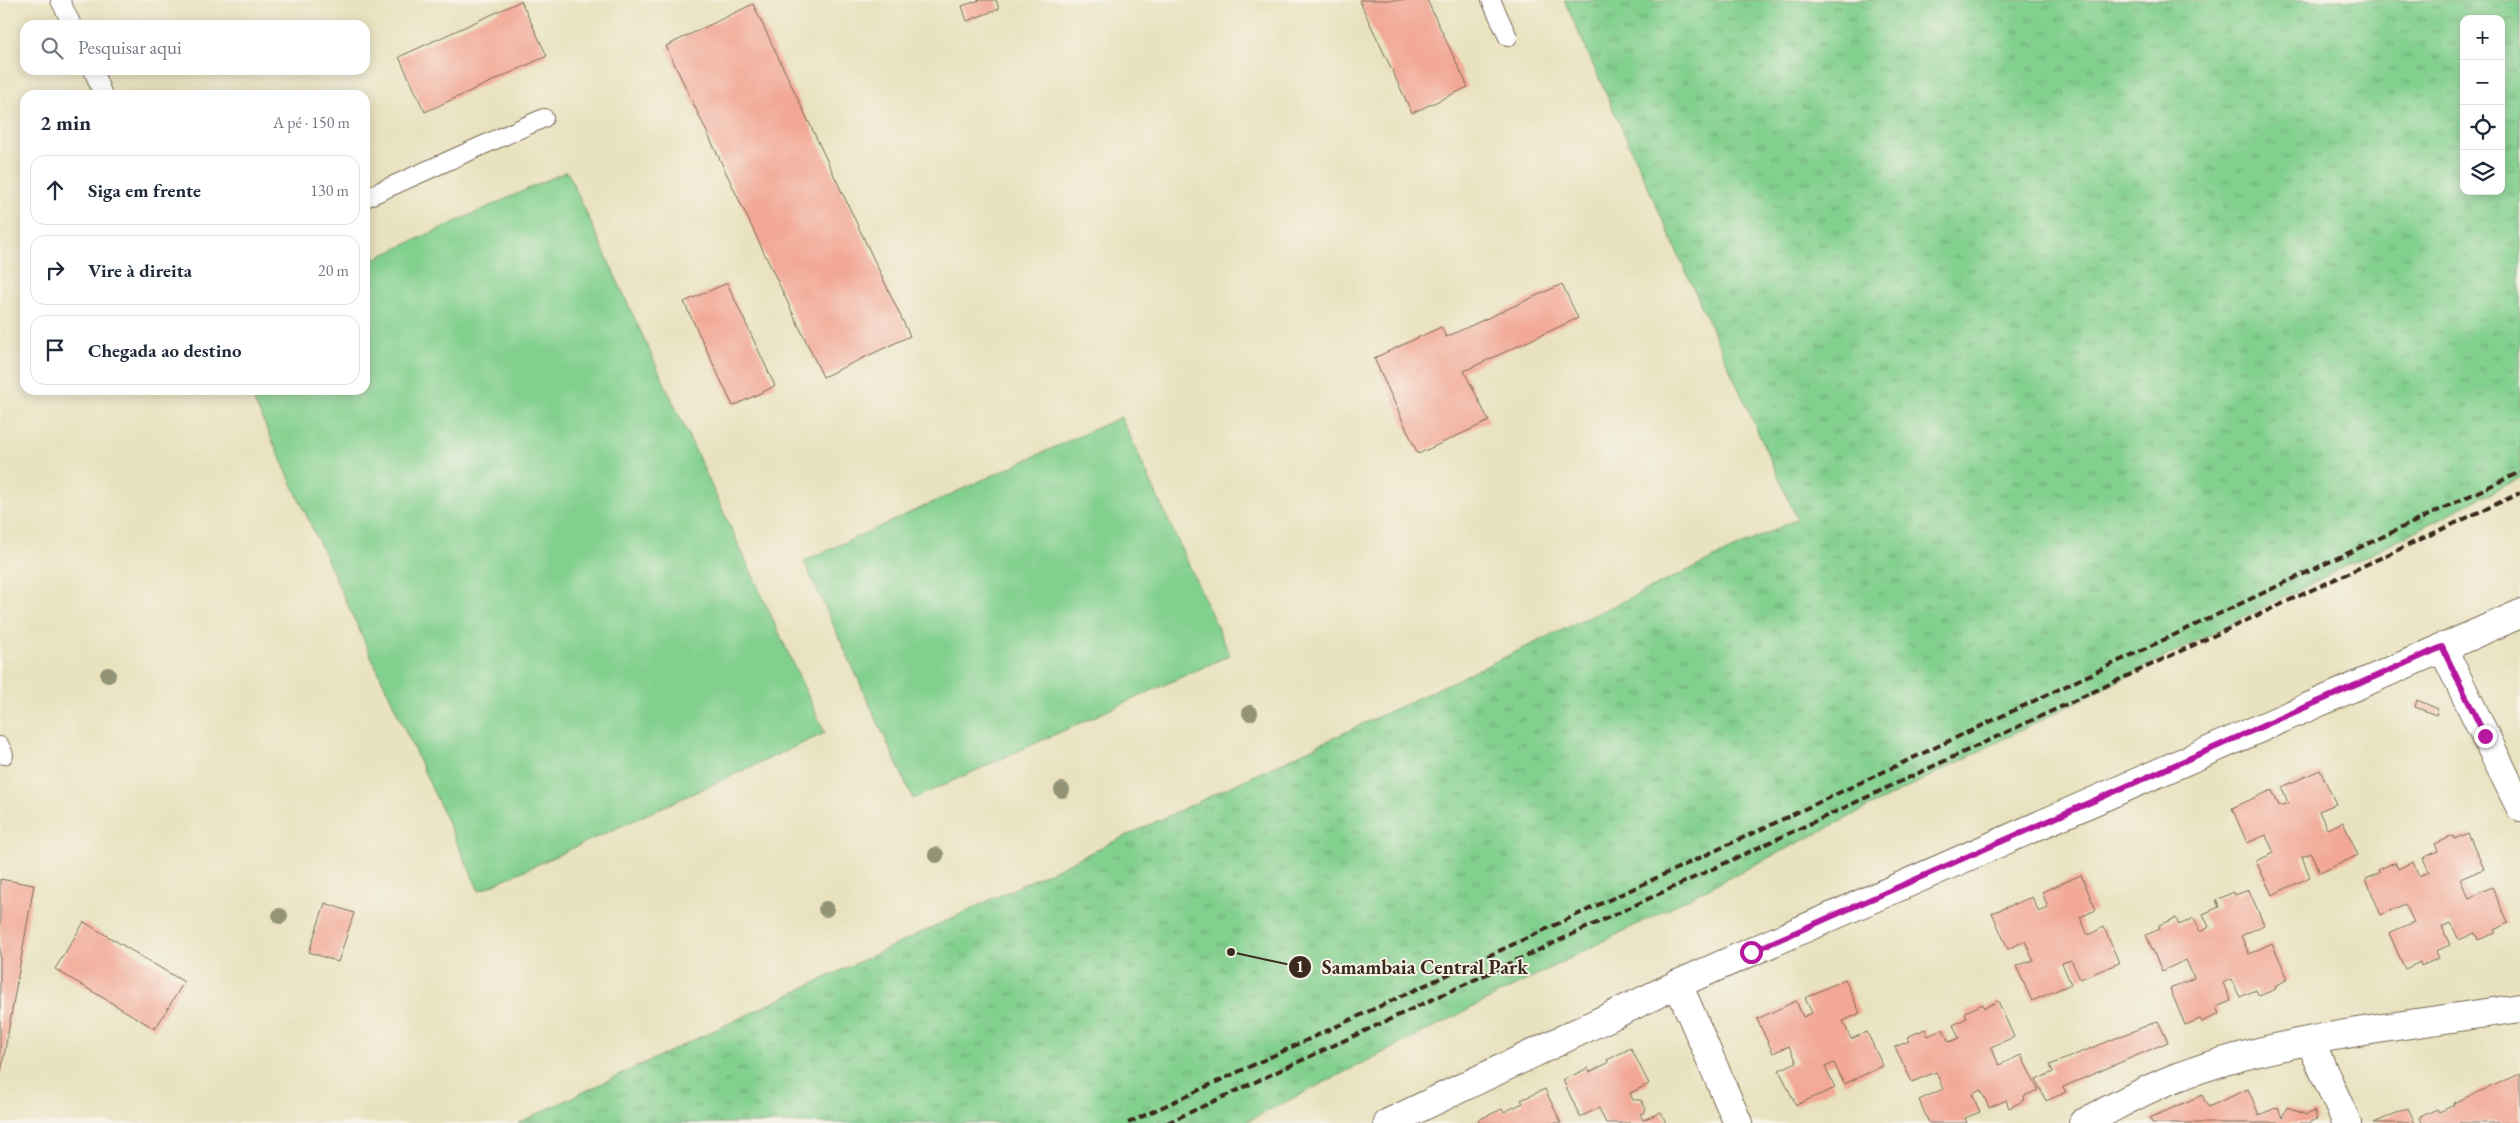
<!DOCTYPE html>
<html lang="pt">
<meta charset="utf-8">
<style>
:root{--surface:#fff;--page:#f2f2f3;--text:#1f2937;--muted:#747a83;--line:#e0e1e3}
body{margin:0;font-family:"EB Garamond",serif;background:var(--page);color:var(--text)}
.controls{position:absolute;right:15px;top:15px;display:grid;overflow:hidden;border-radius:10px;box-shadow:0 2px 12px #0003}
.controls button{width:45px;height:45px;display:grid;place-items:center;padding:0;border:0;border-bottom:1px solid var(--line);background:var(--surface);color:var(--text);font:25px sans-serif}
.stop{position:absolute;width:15px;height:15px;margin:-11px;border:4px solid #b5179e;border-radius:50%;background:#fff}
.stop.end{background:#b5179e;border-color:#fff;box-shadow:0 1px 5px #0008}
.list{margin:0;padding:0;list-style:none}
h2{display:flex;justify-content:space-between;align-items:center;height:65px;margin:0;padding:0 20px;font-size:21px}
h2 small{font-size:16px;font-weight:400;color:var(--muted)}
.list li{display:grid;grid-template-columns:32px 1fr auto;gap:15px;align-items:center;box-sizing:border-box;height:70px;margin:0 10px 10px;padding:0 10px;border:1px solid var(--line);border-radius:15px}
.list b{display:block;font-size:19px;white-space:nowrap}
.list em{font-size:16px;font-style:normal;color:var(--muted)}
.icon{flex:none;width:28px;height:28px;fill:none;stroke:currentColor;stroke-width:2;stroke-linecap:round;stroke-linejoin:round}
.map{position:relative;flex:none;width:2520px;height:1123px;overflow:hidden}
.search{position:absolute;background:var(--surface);box-shadow:0 2px 12px #0003;left:20px;top:20px;width:350px;height:55px;display:flex;align-items:center;gap:12px;box-sizing:border-box;padding:0 18px;border-radius:15px;color:var(--muted);font-size:19px}
.panel{position:absolute;background:var(--surface);box-shadow:0 2px 12px #0003;left:20px;top:90px;width:350px;height:305px;border-radius:15px}
.map>svg:first-child{display:block}
</style>
<div class="map">
<svg width="2520" height="1123" viewBox="0 0 2520 1123">
<defs>
<pattern id="grass-tufts" width="24" height="20" patternUnits="userSpaceOnUse" patternTransform="scale(1.25)"><rect width="24" height="20" fill="#82d08e"/><path d="M3 7l-1-3M5 7V3M7 7l1-3M15 17l-1-3M17 17v-4M19 17l1-3" fill="none" stroke="#6ca973"/></pattern>
</defs>
<rect width="100%" height="100%" fill="#f7f3e8"/>
<filter id="ink" filterUnits="userSpaceOnUse"><feTurbulence type="fractalNoise" baseFrequency=".02" numOctaves="2"/><feDisplacementMap in="SourceGraphic" scale="10" xChannelSelector="R" yChannelSelector="G"/><feConvolveMatrix kernelMatrix="1 2 1 2 8 2 1 2 1" color-interpolation-filters="sRGB"/></filter>
<filter id="wash" filterUnits="userSpaceOnUse"><feTurbulence type="fractalNoise" baseFrequency=".0096" numOctaves="4" result="noise"/><feDisplacementMap in="SourceGraphic" scale="20" xChannelSelector="R" yChannelSelector="G"/><feGaussianBlur stdDeviation="1.12" result="paint"/><feColorMatrix in="noise" values="0 0 0 0 0 0 0 0 0 0 0 0 0 0 0 0 0 1.4 0 .05"/><feComposite in="paint" operator="in"/></filter>
<g filter="url(#wash)">
<rect width="100%" height="100%" fill="#e9e2bf"/>
<path fill="url(#grass-tufts)" stroke="#5e7d56" fill-rule="evenodd" d="M1564,0h956v478l-1276,645h-726l1279,-604zM2464,19h37v172h-37z"/>
<g fill="#82d08e" stroke="#5e7d56">
<polygon points="567,171 825,733 479,891 249,390 365,390 365,263"/>
<polygon points="1121,417 1230,655 913,799 804,561"/>
</g>
<g id="blocks">
<g fill="#f2a895">
<polygon points="980,0 996,0 999,9 967,21 962,6"/>
<polygon points="1359,0 1427,0 1468,87 1412,113"/>
<polygon points="521,1 547,56 425,112 399,57"/>
<polygon points="753,4 910,336 823,377 666,46"/>
<polygon points="727,283 775,386 733,406 684,302"/>
<polygon points="1562,284 1578,318 1464,371 1489,421 1418,454 1374,358 1441,327 1446,337"/>
<polygon points="2417,700 2438,709 2436,715 2415,707"/>
<polygon points="2320,770 2336,804 2319,811 2327,829 2343,822 2358,855 2320,873 2311,853 2302,857 2310,877 2272,895 2256,861 2274,853 2266,835 2247,843 2232,808 2272,790 2279,806 2288,803 2282,787"/>
<polygon points="2468,833 2484,869 2460,879 2469,898 2492,887 2508,923 2494,930 2496,933 2478,940 2475,933 2459,940 2451,923 2442,927 2450,945 2436,951 2439,958 2421,966 2420,962 2405,969 2389,933 2414,922 2405,904 2381,915 2366,879 2379,873 2378,870 2395,862 2398,869 2413,862 2419,876 2429,872 2423,858 2438,851 2435,844 2453,836 2454,839"/>
<polygon points="2081,875 2096,910 2080,917 2088,935 2104,927 2119,963 2080,979 2071,960 2062,963 2071,984 2032,1001 2016,966 2033,960 2025,941 2008,949 1992,913 2032,897 2039,912 2048,908 2042,892"/>
<polygon points="0,879 34,885 1,1073 0,1073"/>
<polygon points="2249,890 2264,925 2241,936 2249,954 2272,943 2288,979 2275,986 2276,989 2259,996 2256,990 2240,997 2231,979 2223,983 2231,1001 2216,1007 2219,1014 2202,1022 2200,1019 2185,1025 2170,989 2194,978 2186,960 2162,971 2146,935 2160,929 2159,925 2176,918 2179,925 2194,918 2200,932 2209,927 2203,914 2219,907 2216,900 2234,892 2235,895"/>
<polygon points="325,903 354,913 338,962 309,952"/>
<polygon points="84,922 184,982 155,1029 55,969"/>
<polygon points="1845,979 1860,1013 1843,1021 1851,1039 1867,1032 1883,1066 1844,1084 1834,1063 1825,1067 1835,1088 1796,1105 1779,1070 1797,1062 1789,1046 1773,1053 1757,1019 1796,1001 1803,1017 1812,1013 1805,998"/>
<polygon points="1998,1001 2014,1037 1991,1047 1999,1065 2021,1055 2038,1090 2024,1096 2025,1100 2009,1108 2006,1100 1989,1108 1981,1090 1972,1094 1980,1112 1965,1118 1967,1123 1929,1123 1919,1100 1943,1089 1936,1072 1912,1082 1895,1047 1909,1041 1907,1037 1925,1029 1928,1036 1943,1029 1949,1042 1959,1038 1953,1025 1967,1018 1965,1012 1983,1004 1984,1008"/>
<polygon points="2158,1021 2168,1042 2063,1087 2066,1092 2046,1101 2036,1080 2053,1072 2050,1065"/>
<polygon points="1631,1048 1649,1084 1630,1093 1633,1100 1641,1100 1646,1109 1644,1113 1640,1114 1643,1120 1661,1112 1666,1123 1606,1123 1599,1108 1580,1117 1563,1080 1588,1068 1590,1072 1608,1063 1607,1060"/>
<polygon points="2520,1074 2520,1123 2422,1123 2420,1117 2437,1109 2439,1112 2454,1105 2453,1103"/>
<polygon points="1545,1089 1561,1123 1479,1123 1478,1120 1502,1109 1504,1112 1523,1103 1521,1100"/>
<polygon points="2248,1089 2259,1115 2278,1107 2282,1118 2287,1107 2306,1115 2314,1111 2317,1119 2309,1123 2152,1123 2150,1118 2202,1095 2208,1107"/>
<polygon points="2408,1108 2415,1123 2374,1123"/>
</g>
</g>
</g>
<g filter="url(#ink)">
<use href="#blocks" fill-opacity="0" stroke="#786a56" stroke-width="1"/>
<g fill="none" stroke-linecap="round" stroke-linejoin="round">
<g stroke="#786a56" stroke-width="20">
<g id="service">
<polyline points="60,0 72,25"/>
<polyline points="1491,0 1508,37"/>
<polyline points="93,70 103,95"/>
<polyline points="365,198 544,118"/>
<polyline points="0,746 4,755"/>
</g>
</g>
<g stroke="#786a56" stroke-width="30">
<g id="minor">
<polyline points="2442,647 2520,807"/>
<polyline points="2310,1041 2347,1123"/>
<polyline points="1388,1123 1678,984"/>
<polyline points="1738,1123 1678,984 2520,614"/>
<path d="M2083,1123c30,-15 60,-33 92,-45 109,-42 230,-52 345,-70"/>
</g>
</g>
<use href="#service" stroke="#fff" stroke-width="18"/>
<use href="#minor" stroke="#fff" stroke-width="28"/>
<g stroke="#3b2a1e" stroke-width="4" stroke-dasharray="8 4" stroke-linecap="butt">
<polyline points="1128,1123 1777,822 2520,472"/>
<polyline points="1167,1123 2520,493"/>
</g>
</g>
<g fill="#939476">
<circle cx="108" cy="675" r="8"/>
<circle cx="1250" cy="713" r="8"/>
<circle cx="1062" cy="790" r="8"/>
<circle cx="936" cy="855" r="8"/>
<circle cx="826" cy="909" r="8"/>
<circle cx="280" cy="916" r="8"/>
</g>
</g>
<g fill="none" stroke-linecap="round" stroke-linejoin="round" filter="url(#ink)">
<polyline stroke="#b5179e" stroke-width="6" points="1751,952 2442,647 2485,736"/>
</g>
<path fill="none" stroke="#3b2a1e" stroke-width="2" d="M1231 952L1300 967"/>
<g fill="#3b2a1e" stroke="#f7f3e8" stroke-width="2">
<circle cx="1231" cy="952" r="5"/>
<circle cx="1300" cy="967" r="12"/>
</g>
<g font-size="15" text-anchor="middle" font-weight="bold" fill="#fff">
<text x="1300" y="972">1</text>
</g>
<g font-size="20" text-anchor="middle" font-weight="bold" fill="#3b2a1e" stroke="#f7f3e8" stroke-width="4" stroke-linejoin="round" paint-order="stroke">
<text x="1425" y="974">Samambaia Central Park</text>
</g>
</svg>
<div class="controls">
<button>+</button>
<button>−</button>
<button><svg class="icon" aria-label="locate" viewBox="0 0 24 24"><circle cx="12" cy="12" r="6"/><path d="M12 2v4M12 18v4M2 12h4M18 12h4"/></svg></button>
<button><svg class="icon" aria-label="layers" viewBox="0 0 24 24"><path d="M12 4l9 5-9 5-9-5zM3 14l9 5 9-5"/></svg></button>
</div>
<div class="stop" style="left:1751px;top:952px"></div>
<div class="stop end" style="left:2485px;top:736px"></div>
<div class="search"><svg class="icon" aria-label="search" viewBox="0 0 24 24"><circle cx="10" cy="10" r="6"/><path d="M15 15l6 6"/></svg>Pesquisar aqui</div>
<section class="panel">
<h2>2 min<small>A pé · 150 m</small></h2>
<ul class="list">
<li><svg class="icon" aria-label="ahead" viewBox="0 0 24 24"><path d="M12 20V5M6 11l6-6 6 6"/></svg><div><b>Siga em frente</b></div><em>130 m</em></li>
<li><svg class="icon" aria-label="right" viewBox="0 0 24 24"><path d="M7 20v-9h11M14 6l5 5-5 5"/></svg><div><b>Vire à direita</b></div><em>20 m</em></li>
<li><svg class="icon" aria-label="arrive" viewBox="0 0 24 24"><path d="M6 21V4h12l-3 4 3 4H6"/></svg><div><b>Chegada ao destino</b></div></li>
</ul>
</section>
</div>
